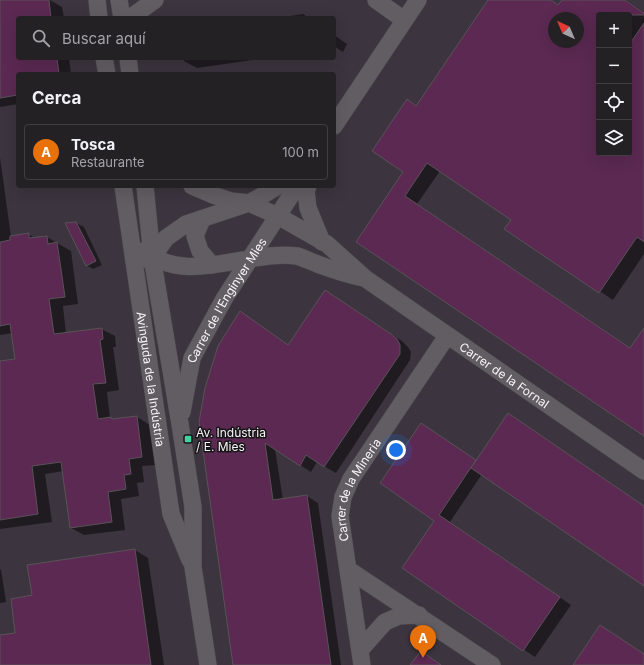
<!DOCTYPE html>
<html lang="es">
<meta charset="utf-8">
<style>
:root{--surface:#242125;--page:#302e32;--text:#f1f3f6;--muted:#a3a3a7;--line:#413e42;--accent:#41d4a1}
body{margin:0;font-family:Inter,sans-serif;background:var(--page);color:var(--text)}
.controls{position:absolute;right:12px;top:12px;display:grid;overflow:hidden;border-radius:4px;box-shadow:0 4px 16px #0002}
.controls button{width:36px;height:36px;display:grid;place-items:center;padding:0;border:0;border-bottom:1px solid var(--line);background:var(--surface);color:var(--text);font:20px sans-serif}
.compass{position:absolute;left:548px;top:12px;width:36px;height:36px;border-radius:50%;background:var(--surface);box-shadow:0 4px 16px #0002;rotate:316deg}
.you{position:absolute;left:396px;top:450px;width:14px;height:14px;margin:-10px;border:3px solid #fff;border-radius:50%;background:#1a73e8;box-shadow:0 0 0 6px #1a73e833}
.badge{display:grid;place-items:center;width:26px;height:26px;border-radius:50%;background:var(--accent);color:#fff;font-size:13px;font-weight:700}
.pin{position:absolute;translate:-50% -33px;filter:drop-shadow(0 1px 2px #0008)}
.pin::after{content:'';position:absolute;top:21px;width:14px;height:12px;background:inherit;clip-path:polygon(0 0,100% 0,50% 100%)}
.list{margin:0;padding:0;list-style:none}
h2{display:flex;justify-content:space-between;align-items:center;height:52px;margin:0;padding:0 16px;font-size:17px}
h2 small{font-size:13px;font-weight:400;color:var(--muted)}
.list li{display:grid;grid-template-columns:26px 1fr auto;gap:12px;align-items:center;box-sizing:border-box;height:56px;margin:0 8px 8px;padding:0 8px;border:1px solid var(--line);border-radius:4px}
.list b{display:block;font-size:15px;white-space:nowrap}
.list p{margin:0;font-size:13px;white-space:nowrap;color:var(--muted)}
.list em{font-size:13px;font-style:normal;color:var(--muted)}
.icon{flex:none;width:22px;height:22px;fill:none;stroke:currentColor;stroke-width:2;stroke-linecap:round;stroke-linejoin:round}
.map{position:relative;flex:none;width:644px;height:665px;overflow:hidden}
.search{position:absolute;background:var(--surface);box-shadow:0 4px 16px #0002;left:16px;top:16px;width:320px;height:44px;display:flex;align-items:center;gap:10px;box-sizing:border-box;padding:0 14px;border-radius:4px;color:var(--muted);font-size:15px}
.panel{position:absolute;background:var(--surface);box-shadow:0 4px 16px #0002;left:16px;top:72px;width:320px;height:116px;border-radius:4px}
.map>svg:first-child{display:block}
</style>
<div class="map">
<svg width="644" height="665" viewBox="0 0 644 665">
<rect width="100%" height="100%" fill="#302c31"/>
<path fill="#3c343e" fill-rule="evenodd" d="M0,0h644v665h-644zM599,15h30v138h-30zM18,18h316v40h-316zM554,18h24v24h-24zM18,74h316v112h-316z"/>
<g fill="#0007" fill-rule="evenodd">
<polygon points="0,0 50,0 62,7 64,18 18,18 18,58 69,58 71,74 18,74 18,104 0,107"/>
<path d="M489,0h62l8,5 4,-5h63l18,12v242l-31,46 -107,-71 6,-9 -72,-49 -23,33 227,153v78l-287,-194 48,-69 2,-72 10,6zM599,15h30v138h-30zM554,18h24v24h-24z"/>
<polygon points="303,14 309,18 278,18"/>
<polygon points="334,35 347,44 343,52 334,46"/>
<polygon points="184,58 266,58 197,68 184,61"/>
<polygon points="0,157 11,237 28,234 35,238 47,237 71,251 78,304 63,306 66,334 101,329 115,336 116,347 113,347 119,390 107,392 110,418 115,420 137,417 150,425 155,465 142,466 144,482 137,483 139,496 121,499 125,530 84,535 71,528 63,471 45,474 52,522 0,529 0,362 16,360 13,333 0,335"/>
<polygon points="76,223 84,227 102,265 93,269 86,265"/>
<polygon points="326,291 402,341 408,347 411,352 410,360 336,473 317,462 311,472 275,449 283,500 307,496 318,503 341,665 234,665 240,312 289,346"/>
<polygon points="509,414 644,506 644,585 482,474 450,522 571,605 535,657 403,568 436,520 422,424 477,461"/>
<polygon points="135,550 148,558 164,665 0,665 0,636 17,634 33,596"/>
<polygon points="0,569 1,570 6,602 0,603"/>
</g>
<g fill="#5b2952" stroke="#595357" fill-rule="evenodd">
<polygon points="0,0 49,0 51,18 18,18 18,58 57,58 59,74 18,74 18,95 0,98"/>
<path d="M488,0h63l7,5 4,-5h63l19,13v2h-45v138h30v-108l15,-22v219l-7,-5 -38,56 -95,-64 7,-9 -84,-57 -22,33 225,152 14,-20v108l-288,-194 47,-70 -31,-21 35,-52 9,7zM554,18h24v24h-24z"/>
<polygon points="76,222 96,261 86,266 65,223"/>
<polygon points="29,233 29,238 47,236 48,244 57,242 65,297 49,299 54,334 102,328 103,339 100,340 106,383 93,384 98,419 111,417 112,419 137,416 142,457 129,459 131,474 124,475 126,489 108,492 112,522 70,528 61,462 32,466 38,514 0,520 0,361 15,359 10,324 0,326 0,242 10,240 10,236"/>
<polygon points="325,290 391,334 397,339 400,345 400,354 324,467 306,455 300,466 265,443 273,500 307,495 331,665 233,665 199,422 205,388 218,346 240,311 288,345"/>
<polygon points="508,413 644,506 644,586 471,468"/>
<polygon points="421,423 476,460 439,515 560,597 523,651 402,568 434,521 380,483"/>
<polygon points="135,549 151,665 0,665 0,635 15,633 11,599 32,595 27,565"/>
<polygon points="600,625 644,654 644,665 573,665"/>
<polygon points="421,651 441,665 410,665"/>
</g>
<g fill="none" stroke-linecap="round" stroke-linejoin="round">
<g stroke="#4e4b4e" stroke-width="18">
<g id="minor">
<polyline points="97,0 99,18"/>
<polyline points="119,0 122,18"/>
<polyline points="376,0 404,20"/>
<polyline points="130,18 155,0"/>
<polyline points="104,58 107,74"/>
<polyline points="128,58 130,74"/>
<polyline points="334,126 418,0"/>
<path id="s1" d="M123,186l48,328 19,46"/>
<polyline points="145,186 152,257 180,424 193,507 193,567 208,665"/>
<path id="s2" d="M192,186l21,9 18,6 18,2 29,13 49,28 39,35 278,192"/>
<polyline points="308,186 306,191 308,208 322,242"/>
<polyline points="202,219 195,236 200,251 212,265"/>
<path d="M145,250c39,37 105,-1 152,6 7,2 15,6 23,9 14,5 28,10 44,13"/>
<polyline points="150,261 166,238 186,224 249,203 258,198 278,186"/>
<path id="s3" d="M182,412l10,-54 32,-59 73,-113"/>
<polyline points="349,570 492,665"/>
<polyline points="360,650 385,622 399,616 419,615"/>
<path id="s4" d="M362,665l-22,-149 3,-19 8,-18 96,-143"/>
</g>
</g>
<use href="#minor" stroke="#625d63" stroke-width="17"/>
</g>
<rect fill="#41d4a1" stroke="#171518" stroke-width="1.5" x="184" y="435" width="8" height="8" rx="2"/>
<g text-anchor="middle" dominant-baseline="central" stroke-width="3" stroke-linejoin="round" paint-order="stroke">
<g font-size="12" fill="#f7f4f7" stroke="#171518">
<text stroke="none"><textPath href="#s3" startOffset="122">Carrer de l'Enginyer Mies</textPath></text>
<text stroke="none"><textPath href="#s2" startOffset="369">Carrer de la Fornal</textPath></text>
<text stroke="none"><textPath href="#s1" startOffset="195">Avinguda de la Indústria</textPath></text>
<text stroke="none"><textPath href="#s4" startOffset="181">Carrer de la Mineria</textPath></text>
</g>
<g font-size="12" fill="#f7f4f7" stroke="#171518" text-anchor="start">
<text x="196" y="432">Av. Indústria<tspan x="196" dy="14">/ E. Mies</tspan></text>
</g>
</g>
</svg>
<div class="controls">
<button>+</button>
<button>−</button>
<button><svg class="icon" aria-label="locate" viewBox="0 0 24 24"><circle cx="12" cy="12" r="6"/><path d="M12 2v4M12 18v4M2 12h4M18 12h4"/></svg></button>
<button><svg class="icon" aria-label="layers" viewBox="0 0 24 24"><path d="M12 4l9 5-9 5-9-5zM3 14l9 5 9-5"/></svg></button>
</div>
<svg class="compass" viewBox="-18 -18 36 36"><path d="M0-13l5 13h-10z" fill="#e53935"/><path d="M0 13l5-13h-10z" fill="#a3a3a7"/></svg>
<div class="you"></div>
<div class="pin badge" style="left:423px;top:658px;background:#e8710a">A</div>
<div class="search"><svg class="icon" aria-label="search" viewBox="0 0 24 24"><circle cx="10" cy="10" r="6"/><path d="M15 15l6 6"/></svg>Buscar aquí</div>
<section class="panel">
<h2>Cerca<small></small></h2>
<ul class="list">
<li><span class="badge" style="background:#e8710a">A</span><div><b>Tosca</b><p>Restaurante</p></div><em>100 m</em></li>
</ul>
</section>
</div>
